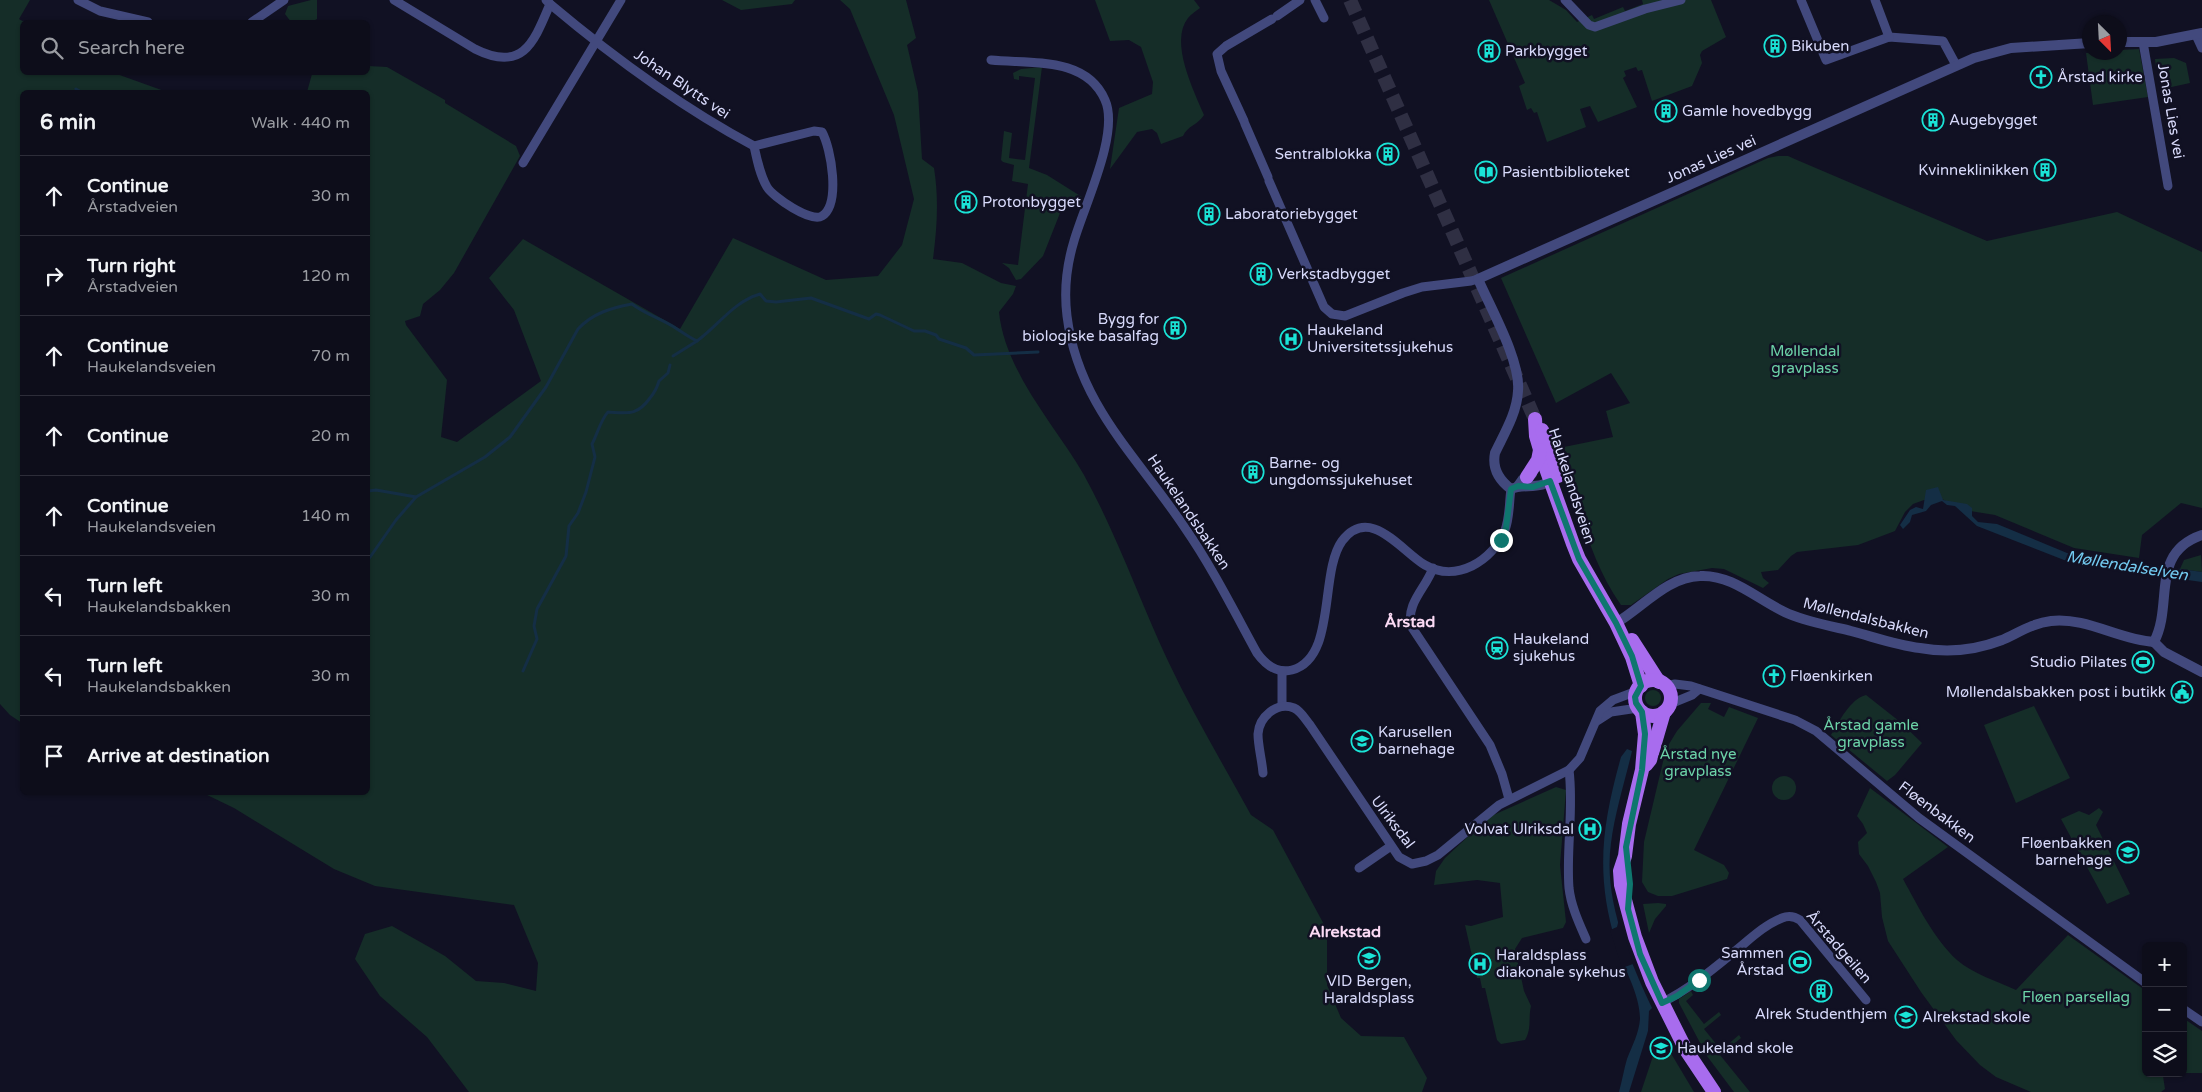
<!DOCTYPE html>
<meta charset="utf-8">
<style>
:root{--surface:#0d0d1a;--page:#161623;--text:#f1f3f6;--muted:#9a9ca2;--line:#2d2d39}
body{margin:0;font-family:"Varela Round",sans-serif;background:var(--page);color:var(--text)}
.controls{position:absolute;right:15px;bottom:15px;display:grid;overflow:hidden;border-radius:8px;box-shadow:0 1px 4px #0004}
.controls button{width:45px;height:45px;display:grid;place-items:center;padding:0;border:0;border-bottom:1px solid var(--line);background:var(--surface);color:var(--text);font:25px sans-serif}
.compass{position:absolute;left:2082px;top:15px;width:45px;height:45px;border-radius:50%;background:var(--surface);box-shadow:0 1px 4px #0004;rotate:156deg}
.stop{position:absolute;width:15px;height:15px;margin:-11px;border:4px solid #0f766e;border-radius:50%;background:#fff}
.stop.end{background:#0f766e;border-color:#fff;box-shadow:0 1px 5px #0008}
.list{margin:0;padding:0;list-style:none}
h2{display:flex;justify-content:space-between;align-items:center;height:65px;margin:0;padding:0 20px;font-size:21px}
h2 small{font-size:16px;font-weight:400;color:var(--muted)}
.list li{display:grid;grid-template-columns:32px 1fr auto;gap:15px;align-items:center;box-sizing:border-box;height:80px;padding:0 20px;border-top:1px solid var(--line)}
.list b{display:block;font-size:19px;white-space:nowrap}
.list p{margin:0;font-size:16px;white-space:nowrap;color:var(--muted)}
.list em{font-size:16px;font-style:normal;color:var(--muted)}
.icon{flex:none;width:28px;height:28px;fill:none;stroke:currentColor;stroke-width:2;stroke-linecap:round;stroke-linejoin:round}
.map{position:relative;flex:none;width:2202px;height:1092px;overflow:hidden}
.search{position:absolute;background:var(--surface);box-shadow:0 1px 4px #0004;left:20px;top:20px;width:350px;height:55px;display:flex;align-items:center;gap:12px;box-sizing:border-box;padding:0 18px;border-radius:8px;color:var(--muted);font-size:19px}
.panel{position:absolute;background:var(--surface);box-shadow:0 1px 4px #0004;left:20px;top:90px;width:350px;height:705px;border-radius:8px}
.map>svg:first-child{display:block}
</style>
<div class="map">
<svg width="2202" height="1092" viewBox="0 0 2202 1092">
<rect width="100%" height="100%" fill="#111123"/>
<g fill="#152d28">
<polygon points="0,0 30,0 19,19 24,22 22,22 22,72 114,73 167,92 22,92 22,723 10,715 0,704"/>
<polygon points="311,0 317,0 317,19 311,22 291,22 285,14 288,6"/>
<polygon points="722,0 795,0 792,4 741,10"/>
<path d="M840,0h66l10,38 -9,7 11,47 4,67 12,9c5,31 3,60 -1,91l29,4 39,20 15,3 -3,8 -14,18c6,60 56,113 85,163 33,60 55,124 84,186 25,53 55,103 83,154l22,15 54,100v55l14,33 20,18 43,1 23,41 -5,14h-953l-42,-55 -47,-41 -25,-37 10,-25 27,-8 53,30 31,25 28,2 32,8 2,-28 -24,-58 -139,-19 -41,-17 -100,-61 -31,-15 165,-1v-700h-61l5,-18 2,-2h54v-6l19,1 58,33v3l71,43 4,10 -66,117 -14,17 -17,14 -3,12 -15,5 1,4 41,55 -6,57 16,5 84,-61 -27,-71 -25,-32 34,-39 157,90 53,-91 93,42 52,-4 24,-31 12,-46 -20,-84 -44,-106z"/>
<path d="M1095,0h99l6,8c-4,3 -9,6 -12,10 -19,24 6,73 16,97 -6,10 -17,11 -21,21l-22,8 -4,-11 -5,-4 -15,3 -27,37 9,-61 33,-14 1,-12 -12,-35 -12,-7 -19,1z"/>
<polygon points="1489,0 1549,0 1566,10 1577,22 1592,15 1594,19 1623,7 1625,11 1643,4 1642,0 1711,0 1726,37 1702,51 1700,55 1702,63 1692,86 1652,101 1642,70 1638,71 1636,67 1624,71 1626,76 1623,78 1637,107 1598,122 1590,106 1580,109 1586,127 1547,142 1537,112 1534,113 1531,108 1527,110 1519,86 1525,83"/>
<polygon points="2139,49 2148,97 2093,105 2086,53 2120,52 2120,50"/>
<polygon points="2174,58 2186,63 2190,83 2167,88 2164,72 2160,72 2159,67 2156,67 2155,59"/>
<polygon points="1042,67 1029,168 1047,175 1082,197 1075,208 1062,208 1043,256 1021,279 1016,280 1009,268 1002,263 1018,265 1028,184 1012,181 1014,165 1003,162 1001,160 1004,131 1012,133 1009,158 1025,160 1035,78 1019,76 1019,80 1014,79 1013,73 1021,69"/>
<path d="M1778,156h10l9,4 190,81 130,-29 85,40v256l-21,-5 -39,32 -3,23 -65,-10 -79,-33 -31,-5 -22,-11 -18,1 -11,4 -8,8 -10,19 -37,14 -61,7 -6,4 -13,14 -17,2 2,6 6,5 -6,5 -39,-19 -12,-1 -33,6 -11,5 -37,26h-10c-33,-47 -44,-103 -57,-158l49,-10 -7,-26 24,-8 -19,-30 -55,30 -55,-125 267,-120z"/>
<polygon points="2201,555 2202,572 2180,569 2184,560"/>
<circle cx="1653" cy="698" r="8"/>
<path d="M1866,695l33,26 23,22 -27,32 -8,6 -56,-46c8,-13 19,-36 35,-40z"/>
<polygon points="1701,703 1711,703 1708,709 1724,717 1729,707 1758,718 1694,850 1724,865 1729,873 1727,879 1672,896 1658,896 1648,892 1642,882 1644,842 1666,749 1677,731"/>
<polygon points="2034,706 2070,778 2016,803 1984,725"/>
<circle cx="1784" cy="788" r="12"/>
<path d="M1556,787l10,3 -6,75 6,57 -3,6 -41,10 -7,11 9,42 7,15c-3,12 1,23 -6,34l-24,4 -4,-4 -12,-52h-3l-2,-10h-3l-12,-53 6,1 32,-9 -3,-34 -23,-3 -43,5 2,-14 9,-13 44,-41z"/>
<path d="M1870,788l78,59 -45,32c15,27 31,60 54,81 16,14 40,21 59,30l52,-55 78,56v82h11l6,3 2,13 -4,3h-130l-35,-15 -16,-12 -24,-25 -35,-48 -33,-51 -6,-24 -2,-24 -4,-11 -8,-16 -9,-12 -1,-12 9,-9 -4,-9 -6,-8z"/>
<polygon points="2099,808 2103,812 2096,825 2130,894 2107,904 2061,819 2079,811 2089,815"/>
<polygon points="1658,903 1666,904 1666,906 1655,919 1649,933 1643,904"/>
<polygon points="1691,991 1693,995 1686,1001 1704,1024 1719,1012 1721,1015 1704,1029 1721,1050 1739,1035 1741,1038 1720,1055 1750,1092 1734,1092 1707,1056 1679,1003 1679,999"/>
<polygon points="2183,1018 2202,1031 2202,1073 2183,1073"/>
<polygon points="1660,1035 1694,1092 1641,1092"/>
</g>
<g fill="#142e45">
<polygon points="1938,487 1943,500 1967,504 1972,508 1972,516 1978,522 1997,524 2067,553 2202,572 2202,582 2095,567 2064,560 1977,526 1955,506 1947,505 1942,501 1931,505 1926,511 1912,515 1910,522 1903,529 1900,525 1910,510 1916,507 1923,509 1926,490"/>
<path d="M1627,749l5,2c-7,30 -17,61 -21,92 -8,57 18,115 41,165l-3,3 -1,20 -19,61h-10c3,-11 5,-23 8,-33 5,-13 12,-26 13,-40 0,-26 -17,-51 -24,-76 -21,-69 -14,-118 5,-186z"/>
</g>
<polygon fill="#111123" points="1619,919 1633,964 1622,968 1610,930 1617,927"/>
<g fill="none" stroke-linecap="round" stroke-linejoin="round">
<g stroke="#142e45" stroke-width="3">
<polyline points="76,89 81,92"/>
<polyline points="673,356 697,341"/>
<polyline points="368,491 376,490 416,497"/>
<path d="M368,560l28,-40 20,-23 69,-40 25,-20 36,-50 32,-58c15,-16 33,-21 54,-25 13,10 28,14 42,23 8,5 14,10 23,14 22,-16 36,-39 63,-47l6,7 10,1 35,-4 58,21 7,-5 4,1 34,16h11l11,4 3,4 27,9 8,7 64,-3"/>
<path d="M523,671l14,-32 -3,-13 3,-17 29,-53 3,-30 9,-13 8,-21 9,-35 -3,-13c5,-9 9,-25 16,-32 20,1 29,4 42,-14 5,-6 7,-10 9,-17l9,-8 2,-8"/>
</g>
<polyline stroke="#2f2f43" stroke-width="14" stroke-dasharray="14 7" stroke-linecap="butt" points="1350,0 1535,419"/>
<g stroke="#42497d" stroke-width="9">
<polyline points="78,0 100,11 148,22"/>
<path d="M394,0l81,49c48,24 59,-7 75,-45l-4,-4"/>
<polyline points="1315,0 1324,18"/>
<polyline points="1565,0 1589,25 1595,27 1645,9 1681,0"/>
<polyline points="1801,0 1826,60 1889,37 1943,41 1956,65"/>
<polyline points="1875,0 1889,37"/>
<path d="M550,4c63,53 131,103 204,142"/>
<polyline points="1277,16 1300,0"/>
<polyline points="252,22 284,0"/>
<polyline points="2196,35 2202,48"/>
<polyline points="2143,42 2168,186"/>
<path d="M991,60c39,4 95,-4 114,40 15,33 -21,106 -31,141 -7,23 -10,51 -7,75 11,89 71,141 118,212 27,39 49,83 72,125 8,11 19,21 35,17 45,-12 27,-97 50,-129 28,-37 60,11 83,24 31,18 68,-4 80,-35 5,-13 4,-28 6,-41"/>
<polyline points="1244,121 1221,71 1217,54 1226,46 1272,19"/>
<polyline points="1245,124 1268,177"/>
<path d="M814,131l8,1c9,16 19,72 0,84 -11,7 -49,-19 -55,-29 -7,-12 -10,-27 -13,-41z"/>
<polyline points="523,163 621,0"/>
<polyline points="1269,181 1324,307 1332,314 1345,316 1403,293 1422,287 1471,281 1478,279"/>
<path d="M1433,568c-7,20 -27,35 -22,58l79,119 12,29 7,25"/>
<polyline points="1282,671 1282,706"/>
<polyline points="1666,686 1675,684 1691,686 1795,720 1816,731 1919,818 2146,983"/>
<polyline points="1670,704 1692,695 1699,689"/>
<polyline points="1597,721 1611,712 1638,708"/>
<path d="M1569,770c5,39 -3,79 0,118 2,18 10,35 17,51"/>
<path d="M1263,773c-1,-13 -5,-27 -5,-39 1,-17 19,-33 36,-26 7,3 11,11 16,17l89,132 13,7 14,-3 12,-6 61,-50 70,-35 11,-12 20,-47 13,-11 24,-9"/>
<polyline points="1359,868 1391,846"/>
<path d="M1661,1003c27,-13 51,-33 73,-51 15,-12 30,-27 48,-34 7,-3 12,-2 18,2l66,80"/>
<polyline points="2183,1009 2202,1022"/>
</g>
<g stroke="#42497d" stroke-width="10">
<polyline points="2120,42 2156,42 2202,33"/>
<path d="M1554,477c-12,14 -29,6 -43,12 -12,-9 -19,-21 -16,-36 9,-19 22,-40 23,-62 3,-30 -28,-84 -40,-112l496,-221 37,-10 79,-5"/>
<polyline points="1518,486 1523,479 1532,474"/>
<path d="M1616,623c27,-16 51,-46 84,-47 33,-2 60,26 89,38 20,8 41,12 62,17 23,6 45,14 69,17 27,5 56,2 82,-8 16,-7 31,-17 49,-19 36,-4 68,19 103,21"/>
<path d="M2154,642c20,-38 -5,-89 48,-107"/>
<polyline points="2154,642 2164,652 2202,672"/>
</g>
<g stroke="#a86cee" stroke-width="14">
<polyline points="1535,419 1536,436 1544,463 1573,544 1579,559 1616,623 1632,657 1641,686"/>
<polyline points="1542,430 1552,453 1558,476"/>
<polyline points="1527,477 1538,460 1540,450"/>
<polyline points="1632,640 1659,682"/>
<circle cx="1653" cy="698" r="18"/>
<polyline points="1642,712 1645,734 1642,770 1629,824 1625,856 1620,871 1621,885 1635,937 1652,982 1686,1050 1714,1092"/>
<polyline points="1646,765 1650,760 1664,712"/>
</g>
</g>
<g fill="none" stroke-linecap="round" stroke-linejoin="round">
<polyline stroke="#0f766e" stroke-width="6" points="1501,540 1506,528 1511,489 1518,486 1533,487 1550,481 1579,559 1616,623 1632,656 1641,686 1635,697 1636,703 1642,712 1645,734 1642,770 1626,847 1630,884 1628,909 1640,954 1662,1003 1677,996 1699,980"/>
</g>
<defs>
<g id="building-ring" transform="scale(1.125)"><circle r="9.5" fill="#111123" stroke="#1ae4d7" stroke-width="1.5"/><path d="M-4-6H4V6H1V3H-1V6H-4ZM-2.5-4.3h1.7v1.8h-1.7ZM.8-4.3h1.7v1.8H.8ZM-2.5-1h1.7V.8h-1.7ZM.8-1h1.7V.8H.8Z" fill="#1ae4d7"/></g>
<g id="church-ring" transform="scale(1.125)"><circle r="9.5" fill="#111123" stroke="#1ae4d7" stroke-width="1.5"/><path d="M-1.2-6h2.4v3.5h3.3v2.4h-3.3V6h-2.4V-.1h-3.3v-2.4h3.3Z" fill="#1ae4d7"/></g>
<g id="library-ring" transform="scale(1.125)"><circle r="9.5" fill="#111123" stroke="#1ae4d7" stroke-width="1.5"/><path d="M-6-4Q-3-5.5-.7-3.5V5Q-3 3-6 4ZM6-4Q3-5.5 .7-3.5V5Q3 3 6 4Z" fill="#1ae4d7"/></g>
<g id="hospital-ring" transform="scale(1.125)"><circle r="9.5" fill="#111123" stroke="#1ae4d7" stroke-width="1.5"/><path d="M-5-5h3v3.5h4V-5h3V5h-3V1.5h-4V5h-3Z" fill="#1ae4d7"/></g>
<g id="station-ring" transform="scale(1.125)"><circle r="9.5" fill="#111123" stroke="#1ae4d7" stroke-width="1.5"/><path d="M-3-6H3Q5-6 5-4V2Q5 4 3 4L4.5 6H3L1.5 4h-3L-3 6H-4.5L-3 4Q-5 4-5 2V-4Q-5-6-3-6ZM-3.5-4v3h7v-3ZM-3.5 1v1.5H-2V1ZM2 1v1.5H3.5V1Z" fill="#1ae4d7"/></g>
<g id="stadium-ring" transform="scale(1.125)"><circle r="9.5" fill="#111123" stroke="#1ae4d7" stroke-width="1.5"/><path d="M0-5a6.5 5 0 1 0 0 10a6.5 5 0 1 0 0-10ZM-3.5-1.8h7v3.6h-7Z" fill="#1ae4d7"/></g>
<g id="civic-ring" transform="scale(1.125)"><circle r="9.5" fill="#111123" stroke="#1ae4d7" stroke-width="1.5"/><path d="M-.6-6.5H3V-4.5H.6V-3L4-1V1h2V6H-6V1h2V-1L-.6-3ZM-1.2 2.5V6h2.4V2.5Z" fill="#1ae4d7"/></g>
<g id="school-ring" transform="scale(1.125)"><circle r="9.5" fill="#111123" stroke="#1ae4d7" stroke-width="1.5"/><path d="M0-5L7-2L0 1L-7-2ZM-4 1L0 2.5L4 1V4Q0 6-4 4Z" fill="#1ae4d7"/></g>
<g id="university-ring" transform="scale(1.125)"><circle r="9.5" fill="#111123" stroke="#1ae4d7" stroke-width="1.5"/><path d="M0-5L7-2L0 1L-7-2ZM-4 1L0 2.5L4 1V4Q0 6-4 4Z" fill="#1ae4d7"/></g>
</defs>
<g fill-rule="evenodd">
<use href="#building-ring" x="1775" y="46"/>
<use href="#building-ring" x="1489" y="51"/>
<use href="#church-ring" x="2041" y="77"/>
<use href="#building-ring" x="1666" y="111"/>
<use href="#building-ring" x="1933" y="120"/>
<use href="#building-ring" x="1388" y="154"/>
<use href="#building-ring" x="2045" y="170"/>
<use href="#library-ring" x="1486" y="172"/>
<use href="#building-ring" x="966" y="202"/>
<use href="#building-ring" x="1209" y="214"/>
<use href="#building-ring" x="1261" y="274"/>
<use href="#building-ring" x="1175" y="328"/>
<use href="#hospital-ring" x="1291" y="339"/>
<use href="#building-ring" x="1253" y="472"/>
<use href="#station-ring" x="1497" y="648"/>
<use href="#stadium-ring" x="2143" y="662"/>
<use href="#church-ring" x="1774" y="676"/>
<use href="#civic-ring" x="2182" y="692"/>
<use href="#school-ring" x="1362" y="741"/>
<use href="#hospital-ring" x="1590" y="829"/>
<use href="#school-ring" x="2128" y="852"/>
<use href="#university-ring" x="1369" y="958"/>
<use href="#stadium-ring" x="1800" y="962"/>
<use href="#hospital-ring" x="1480" y="964"/>
<use href="#building-ring" x="1821" y="991"/>
<use href="#school-ring" x="1906" y="1017"/>
<use href="#school-ring" x="1661" y="1048"/>
</g>
<g text-anchor="middle" dominant-baseline="central" stroke-width="5" stroke-linejoin="round" paint-order="stroke">
<g font-size="15" fill="#d8dafb" stroke="#111123" text-anchor="start">
<text x="1791" y="46">Bikuben</text>
<text x="1505" y="51">Parkbygget</text>
<text x="2057" y="77">Årstad kirke</text>
<text x="1682" y="111">Gamle hovedbygg</text>
<text x="1949" y="120">Augebygget</text>
<text x="1372" y="154" text-anchor="end">Sentralblokka</text>
<text x="2029" y="170" text-anchor="end">Kvinneklinikken</text>
<text x="1502" y="172">Pasientbiblioteket</text>
<text x="982" y="202">Protonbygget</text>
<text x="1225" y="214">Laboratoriebygget</text>
<text x="1277" y="274">Verkstadbygget</text>
<text x="1159" y="319" text-anchor="end">Bygg for<tspan x="1159" dy="17">biologiske basalfag</tspan></text>
<text x="1307" y="330">Haukeland<tspan x="1307" dy="17">Universitetssjukehus</tspan></text>
<text x="1269" y="463">Barne- og<tspan x="1269" dy="17">ungdomssjukehuset</tspan></text>
<text x="1513" y="639">Haukeland<tspan x="1513" dy="17">sjukehus</tspan></text>
<text x="2127" y="662" text-anchor="end">Studio Pilates</text>
<text x="1790" y="676">Fløenkirken</text>
<text x="2166" y="692" text-anchor="end">Møllendalsbakken post i butikk</text>
<text x="1378" y="732">Karusellen<tspan x="1378" dy="17">barnehage</tspan></text>
<text x="1574" y="829" text-anchor="end">Volvat Ulriksdal</text>
<text x="2112" y="843" text-anchor="end">Fløenbakken<tspan x="2112" dy="17">barnehage</tspan></text>
<text x="1784" y="953" text-anchor="end">Sammen<tspan x="1784" dy="17">Årstad</tspan></text>
<text x="1496" y="955">Haraldsplass<tspan x="1496" dy="17">diakonale sykehus</tspan></text>
<text x="1369" y="981" text-anchor="middle">VID Bergen,<tspan x="1369" dy="17">Haraldsplass</tspan></text>
<text x="1821" y="1014" text-anchor="middle">Alrek Studenthjem</text>
<text x="1922" y="1017">Alrekstad skole</text>
<text x="1677" y="1048">Haukeland skole</text>
</g>
<g font-size="15" fill="#d8dafb" stroke="#111123">
<text transform="translate(682 84) rotate(34)">Johan Blytts vei</text>
<text transform="translate(2171 111) rotate(80)">Jonas Lies vei</text>
<text transform="translate(1711 159) rotate(-24)">Jonas Lies vei</text>
<text transform="translate(1572 486) rotate(72)">Haukelandsveien</text>
<text transform="translate(1189 512) rotate(56)">Haukelandsbakken</text>
<text transform="translate(1866 618) rotate(14)">Møllendalsbakken</text>
<text transform="translate(1937 812) rotate(37)">Fløenbakken</text>
<text transform="translate(1393 822) rotate(53)">Ulriksdal</text>
<text transform="translate(1839 947) rotate(49)">Årstadgeilen</text>
</g>
<g font-size="15" fill="#6cd3a8" stroke="#111123">
<text x="1805" y="351">Møllendal<tspan x="1805" dy="17">gravplass</tspan></text>
<text x="1871" y="725">Årstad gamle<tspan x="1871" dy="17">gravplass</tspan></text>
<text x="1698" y="754">Årstad nye<tspan x="1698" dy="17">gravplass</tspan></text>
<text x="2076" y="997">Fløen parsellag</text>
</g>
<g font-size="16" font-style="italic" fill="#72c9ef" stroke="#111123">
<text transform="translate(2127 566) rotate(9)">Møllendalselven</text>
</g>
<g font-size="16" font-weight="bold" fill="#fbdaf4" stroke="#111123">
<text x="1410" y="622">Årstad</text>
<text x="1345" y="932">Alrekstad</text>
</g>
</g>
</svg>
<div class="controls">
<button>+</button>
<button>−</button>
<button><svg class="icon" aria-label="layers" viewBox="0 0 24 24"><path d="M12 4l9 5-9 5-9-5zM3 14l9 5 9-5"/></svg></button>
</div>
<svg class="compass" viewBox="-18 -18 36 36"><path d="M0-13l5 13h-10z" fill="#e53935"/><path d="M0 13l5-13h-10z" fill="#9a9ca2"/></svg>
<div class="stop" style="left:1699px;top:980px"></div>
<div class="stop end" style="left:1501px;top:540px"></div>
<div class="search"><svg class="icon" aria-label="search" viewBox="0 0 24 24"><circle cx="10" cy="10" r="6"/><path d="M15 15l6 6"/></svg>Search here</div>
<section class="panel">
<h2>6 min<small>Walk · 440 m</small></h2>
<ul class="list">
<li><svg class="icon" aria-label="ahead" viewBox="0 0 24 24"><path d="M12 20V5M6 11l6-6 6 6"/></svg><div><b>Continue</b><p>Årstadveien</p></div><em>30 m</em></li>
<li><svg class="icon" aria-label="right" viewBox="0 0 24 24"><path d="M7 20v-9h11M14 6l5 5-5 5"/></svg><div><b>Turn right</b><p>Årstadveien</p></div><em>120 m</em></li>
<li><svg class="icon" aria-label="ahead" viewBox="0 0 24 24"><path d="M12 20V5M6 11l6-6 6 6"/></svg><div><b>Continue</b><p>Haukelandsveien</p></div><em>70 m</em></li>
<li><svg class="icon" aria-label="ahead" viewBox="0 0 24 24"><path d="M12 20V5M6 11l6-6 6 6"/></svg><div><b>Continue</b></div><em>20 m</em></li>
<li><svg class="icon" aria-label="ahead" viewBox="0 0 24 24"><path d="M12 20V5M6 11l6-6 6 6"/></svg><div><b>Continue</b><p>Haukelandsveien</p></div><em>140 m</em></li>
<li><svg class="icon" aria-label="left" viewBox="0 0 24 24"><path d="M17 20v-9H6M10 6l-5 5 5 5"/></svg><div><b>Turn left</b><p>Haukelandsbakken</p></div><em>30 m</em></li>
<li><svg class="icon" aria-label="left" viewBox="0 0 24 24"><path d="M17 20v-9H6M10 6l-5 5 5 5"/></svg><div><b>Turn left</b><p>Haukelandsbakken</p></div><em>30 m</em></li>
<li><svg class="icon" aria-label="arrive" viewBox="0 0 24 24"><path d="M6 21V4h12l-3 4 3 4H6"/></svg><div><b>Arrive at destination</b></div></li>
</ul>
</section>
</div>
